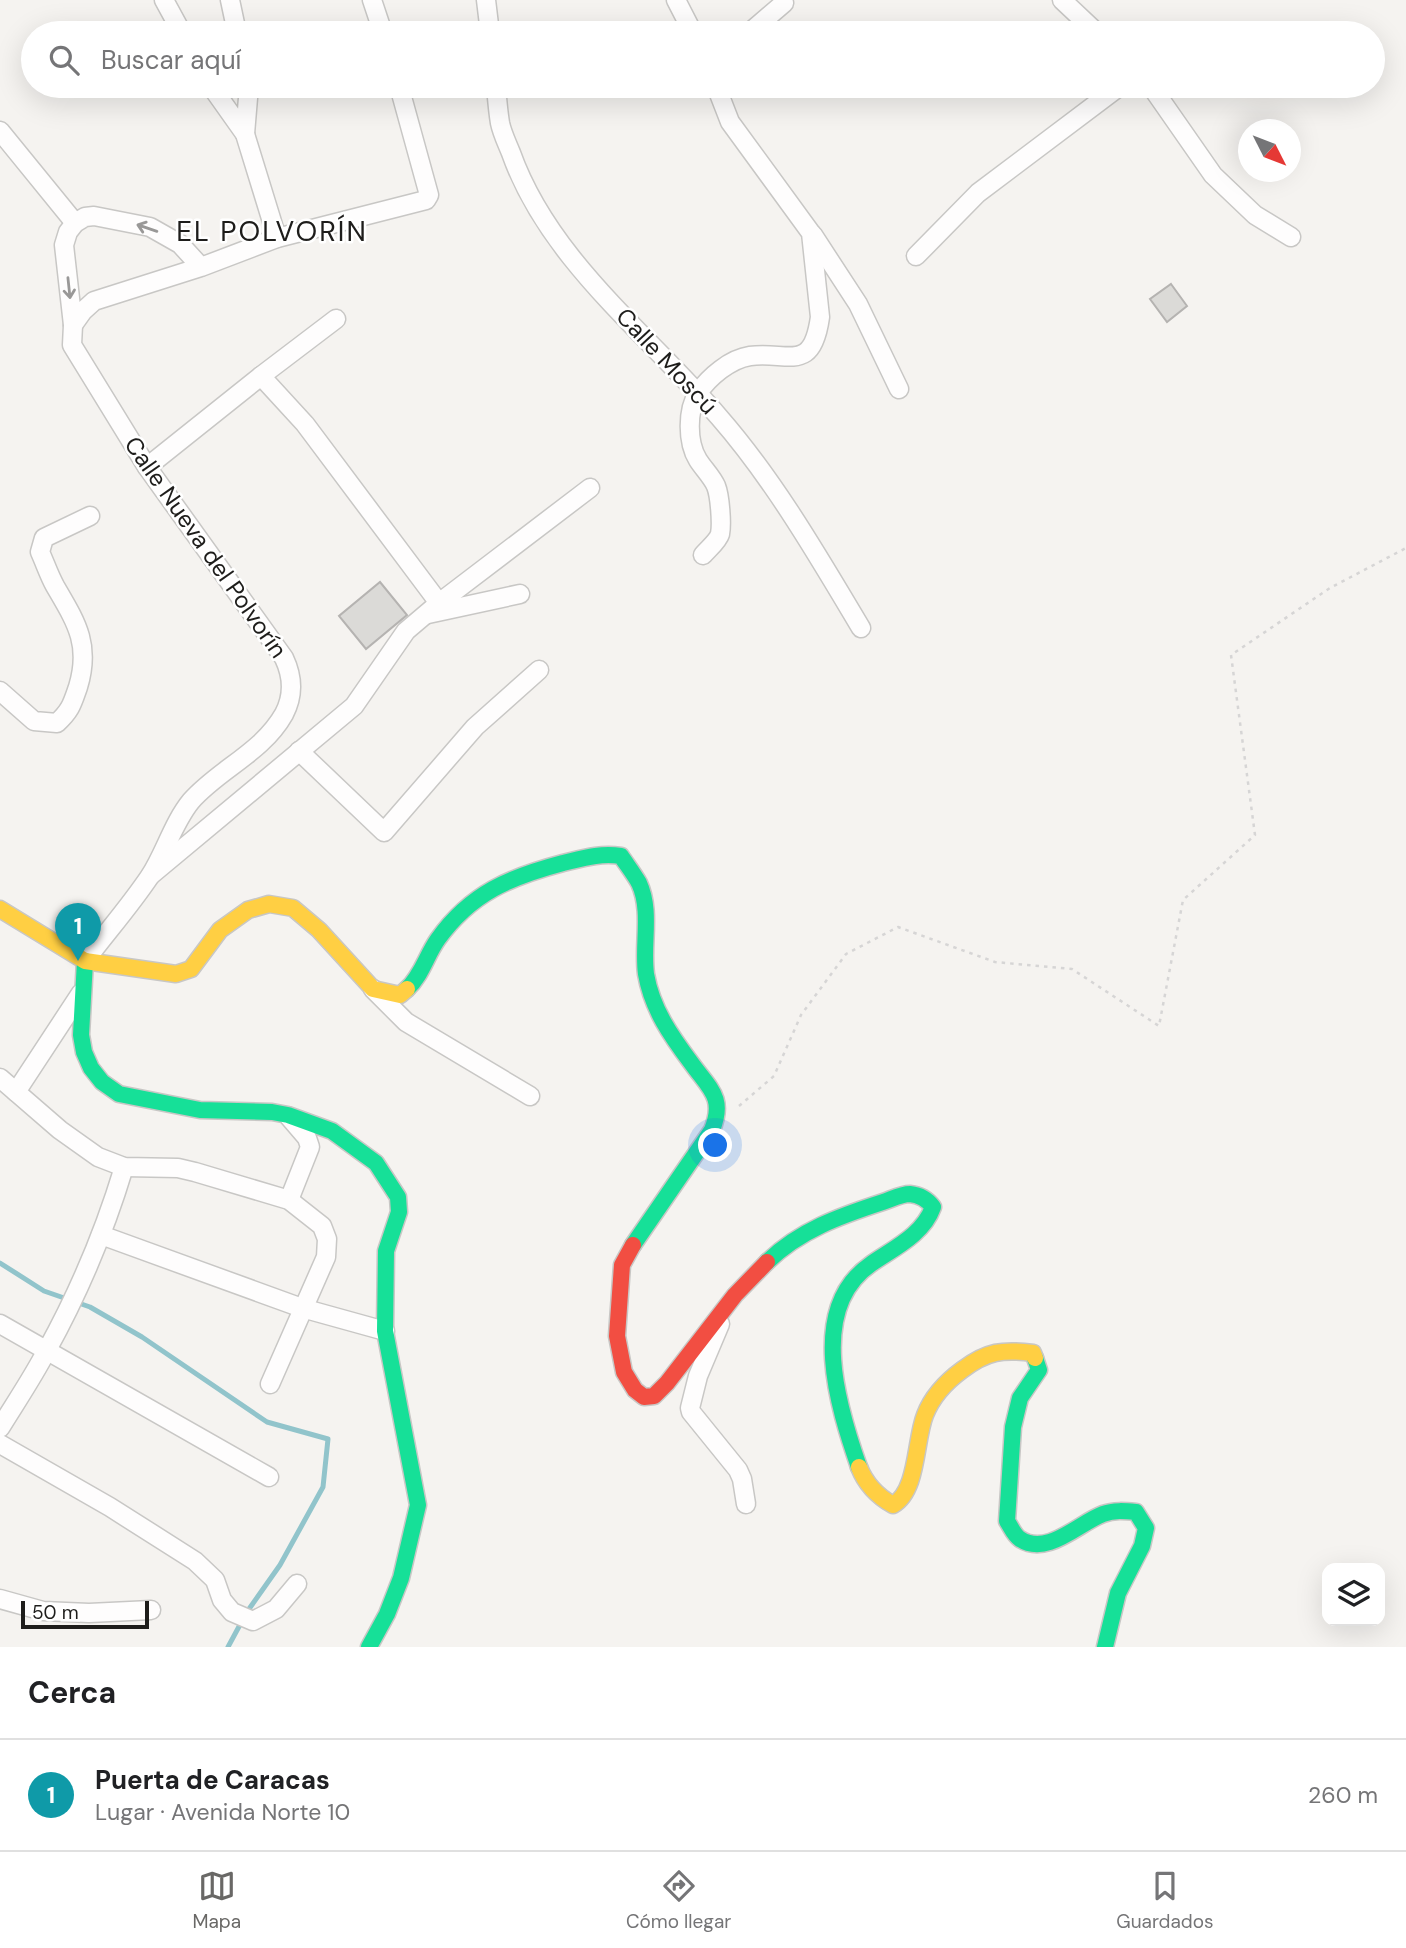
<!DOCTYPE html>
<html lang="es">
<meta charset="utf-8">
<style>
:root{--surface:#fff;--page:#f2f2f2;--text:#202124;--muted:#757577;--line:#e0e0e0;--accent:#696866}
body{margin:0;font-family:"DM Sans",sans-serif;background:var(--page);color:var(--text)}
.controls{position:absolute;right:21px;bottom:21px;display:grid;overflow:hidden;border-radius:14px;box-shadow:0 7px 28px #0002}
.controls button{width:63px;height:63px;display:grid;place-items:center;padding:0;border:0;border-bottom:2px solid var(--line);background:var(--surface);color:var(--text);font:35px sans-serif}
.compass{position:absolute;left:1238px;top:119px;width:63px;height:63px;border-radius:50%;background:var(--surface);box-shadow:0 7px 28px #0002;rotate:132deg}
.scale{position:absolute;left:21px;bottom:18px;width:128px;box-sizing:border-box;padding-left:7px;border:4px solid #1e1d1b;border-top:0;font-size:19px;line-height:24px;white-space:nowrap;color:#1e1d1b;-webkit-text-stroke:5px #fff;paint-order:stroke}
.you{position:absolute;left:716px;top:1146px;width:24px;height:24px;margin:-18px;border:5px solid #fff;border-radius:50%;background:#1a73e8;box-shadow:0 0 0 10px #1a73e833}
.badge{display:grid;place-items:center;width:46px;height:46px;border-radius:50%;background:var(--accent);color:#fff;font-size:23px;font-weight:700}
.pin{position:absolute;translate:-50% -58px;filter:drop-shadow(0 2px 4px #0008)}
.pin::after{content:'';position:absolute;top:37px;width:24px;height:21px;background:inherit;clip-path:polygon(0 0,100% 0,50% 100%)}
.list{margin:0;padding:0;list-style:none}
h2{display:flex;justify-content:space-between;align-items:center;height:91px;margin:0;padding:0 28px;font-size:30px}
h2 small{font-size:23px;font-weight:400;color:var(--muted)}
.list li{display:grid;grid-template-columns:46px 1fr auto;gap:21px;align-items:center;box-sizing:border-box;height:112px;padding:0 28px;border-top:2px solid var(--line)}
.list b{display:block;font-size:26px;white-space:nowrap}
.list p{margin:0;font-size:23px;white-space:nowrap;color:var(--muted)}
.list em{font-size:23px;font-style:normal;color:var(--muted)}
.icon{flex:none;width:38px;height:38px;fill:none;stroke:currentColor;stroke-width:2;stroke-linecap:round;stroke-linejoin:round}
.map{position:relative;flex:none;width:1406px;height:1647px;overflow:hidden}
.search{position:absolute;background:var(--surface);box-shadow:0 7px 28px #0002;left:21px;right:21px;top:21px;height:77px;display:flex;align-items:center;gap:18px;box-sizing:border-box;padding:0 24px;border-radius:38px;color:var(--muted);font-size:26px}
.sheet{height:203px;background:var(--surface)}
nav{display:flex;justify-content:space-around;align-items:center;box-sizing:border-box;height:98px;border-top:2px solid var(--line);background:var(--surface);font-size:19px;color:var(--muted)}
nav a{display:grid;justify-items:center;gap:4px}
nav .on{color:var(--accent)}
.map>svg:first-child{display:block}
</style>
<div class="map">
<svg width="1406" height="1647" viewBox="0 0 1406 1647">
<rect width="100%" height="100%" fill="#f5f3f0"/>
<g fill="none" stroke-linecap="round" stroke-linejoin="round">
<g stroke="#91c4cb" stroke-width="5">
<polyline points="0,1263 44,1291 90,1307 142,1337 267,1422 328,1439 323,1487 280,1565 249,1609"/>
<polyline points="228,1647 242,1621"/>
</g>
</g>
<g fill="#dbdad7" stroke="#b5b3b1" stroke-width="2">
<polygon points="1171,284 1187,306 1167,322 1150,299"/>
<polygon points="380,582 407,615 366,649 339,616"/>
</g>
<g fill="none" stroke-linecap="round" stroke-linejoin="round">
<g stroke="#c8c7c5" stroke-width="21">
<g id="street">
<polyline points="164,0 182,33"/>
<polyline points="230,0 237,33"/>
<polyline points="372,0 383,33"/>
<polyline points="486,0 490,33"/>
<polyline points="676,0 693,33"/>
<polyline points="1062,0 1097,33"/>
<polyline points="749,33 784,3"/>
<polyline points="211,86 245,134 277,238"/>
<path d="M496,86c1,12 2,25 4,37 2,10 7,20 11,30 38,107 136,180 208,264 55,63 99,139 142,211"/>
<polyline points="1151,86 1213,175 1255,215 1291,237"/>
<polyline points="0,131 75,223"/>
<polyline points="245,134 249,86"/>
<polyline points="813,235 858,304 899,389"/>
<polyline points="916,256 978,193 1120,86"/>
<polyline points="201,267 180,244 150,227 94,216 85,217 75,223 68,232 64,245 73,325 83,311 94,301 201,267 277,238 426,200 429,195 399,86"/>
<path d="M73,325l-1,20 75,122 137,191c9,19 10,37 0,56 -22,39 -65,55 -93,87 -18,22 -26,52 -41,75 -20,30 -44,57 -65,85"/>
<polyline points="147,467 261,376"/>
<path d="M703,555c5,-6 15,-14 17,-21 2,-10 0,-38 -4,-48 -4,-9 -13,-18 -18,-26 -11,-18 -11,-50 0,-67 11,-16 32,-34 52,-37 39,-5 62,18 70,-39l-9,-84 -81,-111 -14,-36"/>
<polyline points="439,603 590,488"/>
<polyline points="428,614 520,594"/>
<path d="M0,691l34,30 23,2c14,-13 15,-19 21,-36 13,-43 -2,-65 -23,-101 -6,-11 -10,-23 -15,-34l4,-14 46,-22"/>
<polyline points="299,751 384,832 475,727 539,670"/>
<polyline points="151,875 354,706 406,631 439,603 305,424 261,376 336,319"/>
<polyline points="373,989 406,1022 530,1096"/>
<polyline points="0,1078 60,1130 98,1157 124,1167 178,1168 195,1172 289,1200 322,1226 327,1239 326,1257 270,1384"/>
<polyline points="16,1092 81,993"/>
<polyline points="289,1117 307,1138 310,1147 289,1200"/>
<polyline points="101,1235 302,1308 385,1331"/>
<polyline points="0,1324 269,1477"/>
<polyline points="720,1324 698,1376 690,1408 691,1412 738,1470 742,1479 746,1504"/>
<path d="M0,1428c16,-26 33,-51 47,-78 32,-58 58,-120 77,-183"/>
<polyline points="0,1444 110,1507 195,1561 215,1580 222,1600 232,1612 253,1621 276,1609 297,1584"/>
<polyline points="0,1599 43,1611 89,1613 151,1610"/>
</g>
</g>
<g stroke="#c8c7c5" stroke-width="19">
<g id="fast">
<polyline points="85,961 81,1035 84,1052 91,1068 102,1082 119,1094 200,1110 272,1112 288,1115 332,1131 376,1163 398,1197 399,1212 386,1251 385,1331 418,1505 401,1578 387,1614 369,1647"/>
<path d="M407,989c15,-14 19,-33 31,-50 33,-46 72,-62 125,-76 21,-5 37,-10 58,-7 6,9 13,18 18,27 13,28 3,61 7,91 6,35 25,62 46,90 18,25 33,34 20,66l-79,115"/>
<path d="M767,1262c33,-32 73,-46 116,-60 9,-3 18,-8 27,-8 10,1 17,5 23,13 -10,28 -39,41 -62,57 -64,44 -33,143 -12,203"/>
<path d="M1035,1358l4,12 -19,28 -7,29 -6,94c4,6 7,14 13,18 27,18 59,-16 83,-25 11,-4 22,-3 33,-2l10,16 -4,18 -24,47 -13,54"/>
</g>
</g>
<g stroke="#c8c7c5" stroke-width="19">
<g id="slow">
<polyline points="0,909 85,961 176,974 191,969 220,930 248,910 269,904 293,908 319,930 373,989 400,995 407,989"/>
<path d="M859,1467c7,18 18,29 34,38 25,-14 22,-65 32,-90 7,-18 22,-34 37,-45 25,-19 41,-21 71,-17l2,5"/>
</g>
</g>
<g stroke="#c8c7c5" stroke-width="19">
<polyline id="jam" points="633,1245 622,1265 617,1336 624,1372 635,1390 644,1397 654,1396 667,1383 735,1295 767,1262"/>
</g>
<polyline stroke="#d6d5d5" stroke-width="2.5" stroke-dasharray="3.5 5" stroke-linecap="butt" points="739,1106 774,1076 801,1015 846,954 898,927 995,962 1072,969 1159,1026 1183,900 1255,835 1231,655 1330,588 1406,548"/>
<use href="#street" stroke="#fefdfd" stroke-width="18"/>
<use href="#fast" stroke="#16e098" stroke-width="16"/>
<use href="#slow" stroke="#ffcf43" stroke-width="16"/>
<use href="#jam" stroke="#f24e42" stroke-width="16"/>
</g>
<defs><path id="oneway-shaft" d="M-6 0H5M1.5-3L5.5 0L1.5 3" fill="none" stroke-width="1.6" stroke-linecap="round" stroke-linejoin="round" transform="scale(1.75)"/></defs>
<g stroke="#999897">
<use href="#oneway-shaft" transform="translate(147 228) rotate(-161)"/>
<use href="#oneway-shaft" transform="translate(69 288) rotate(84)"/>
</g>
<g text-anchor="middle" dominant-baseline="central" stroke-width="5" stroke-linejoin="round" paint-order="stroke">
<g font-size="24" fill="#1e1d1b" stroke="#fff">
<text transform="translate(667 361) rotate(47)">Calle Moscú</text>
<text transform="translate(206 547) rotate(55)">Calle Nueva del Polvorín</text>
</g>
<g font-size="28" letter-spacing="2" fill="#1e1d1b" stroke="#fff">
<text x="272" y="231">EL POLVORÍN</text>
</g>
</g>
</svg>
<div class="controls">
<button><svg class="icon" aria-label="layers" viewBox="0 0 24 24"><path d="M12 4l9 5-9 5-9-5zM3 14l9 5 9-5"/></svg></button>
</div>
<svg class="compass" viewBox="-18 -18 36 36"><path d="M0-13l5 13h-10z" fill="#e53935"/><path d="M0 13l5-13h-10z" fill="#757577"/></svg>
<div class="scale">50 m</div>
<div class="you"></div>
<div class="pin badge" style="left:78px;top:961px;background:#0f9aa8">1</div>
<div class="search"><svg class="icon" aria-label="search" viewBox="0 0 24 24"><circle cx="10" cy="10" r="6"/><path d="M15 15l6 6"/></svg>Buscar aquí</div>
</div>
<section class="sheet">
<h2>Cerca<small></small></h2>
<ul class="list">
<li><span class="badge" style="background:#0f9aa8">1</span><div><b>Puerta de Caracas</b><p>Lugar · Avenida Norte 10</p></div><em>260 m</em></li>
</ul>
</section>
<nav>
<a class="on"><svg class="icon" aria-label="map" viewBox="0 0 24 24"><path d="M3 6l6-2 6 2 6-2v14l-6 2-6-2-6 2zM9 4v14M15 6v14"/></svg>Mapa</a>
<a><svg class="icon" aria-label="directions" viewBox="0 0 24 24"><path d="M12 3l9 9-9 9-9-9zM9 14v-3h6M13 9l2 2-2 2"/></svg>Cómo llegar</a>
<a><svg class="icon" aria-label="saved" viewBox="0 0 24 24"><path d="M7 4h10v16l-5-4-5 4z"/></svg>Guardados</a>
</nav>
